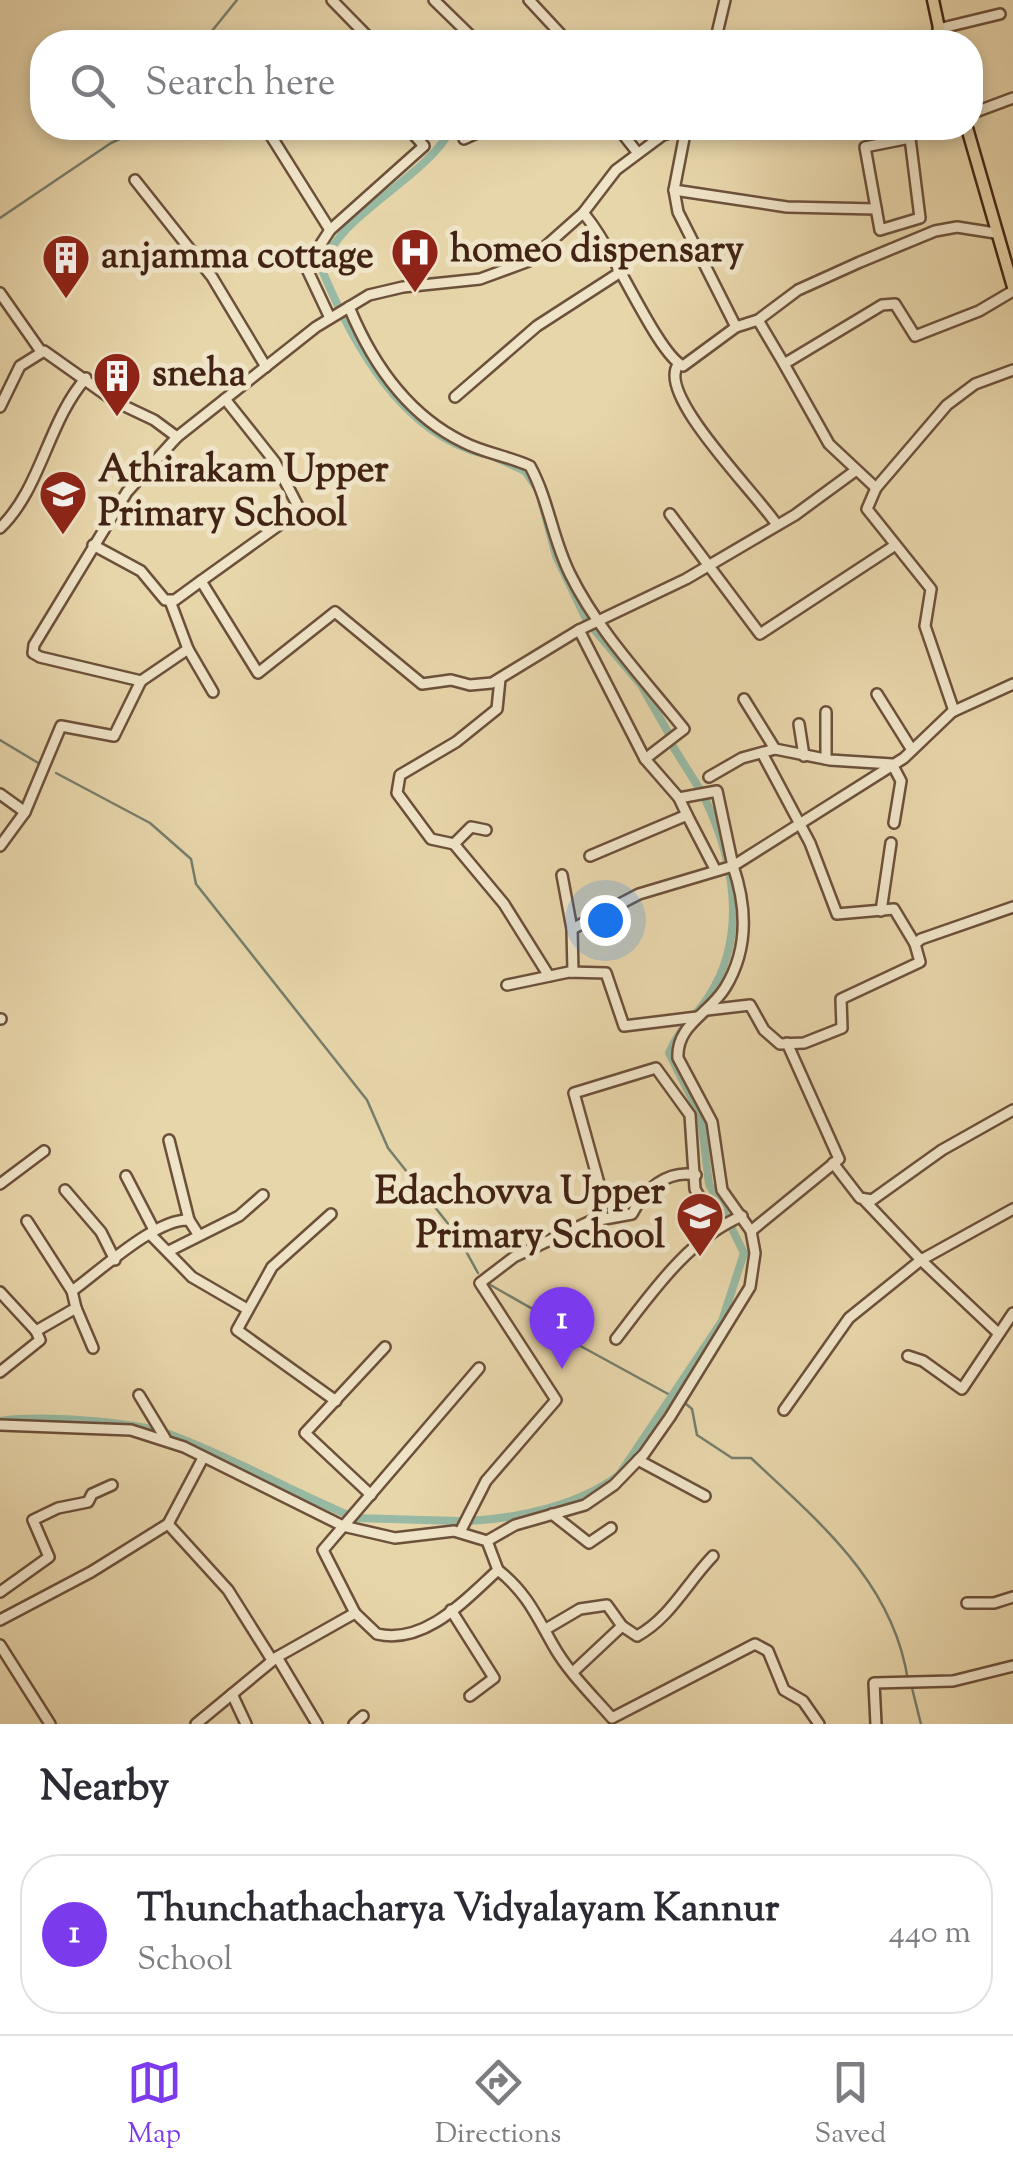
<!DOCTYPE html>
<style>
:root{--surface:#fff;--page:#f7f7f7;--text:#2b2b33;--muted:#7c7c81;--line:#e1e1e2;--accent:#7c3aed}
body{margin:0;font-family:"Sorts Mill Goudy",serif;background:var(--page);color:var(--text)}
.you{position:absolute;left:605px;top:920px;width:35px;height:35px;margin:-25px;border:8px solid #fff;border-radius:50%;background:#1a73e8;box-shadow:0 0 0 15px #1a73e833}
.badge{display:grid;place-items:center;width:65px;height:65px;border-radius:50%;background:var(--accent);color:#fff;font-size:32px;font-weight:700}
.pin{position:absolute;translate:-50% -82px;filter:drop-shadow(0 2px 5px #0008)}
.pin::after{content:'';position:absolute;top:52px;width:35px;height:30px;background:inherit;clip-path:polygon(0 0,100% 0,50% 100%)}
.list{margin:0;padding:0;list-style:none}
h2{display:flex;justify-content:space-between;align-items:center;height:130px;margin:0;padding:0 40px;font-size:42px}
h2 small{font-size:32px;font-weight:400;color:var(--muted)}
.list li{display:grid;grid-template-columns:65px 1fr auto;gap:30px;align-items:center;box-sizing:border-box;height:160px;margin:0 20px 20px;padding:0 20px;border:2px solid var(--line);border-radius:40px}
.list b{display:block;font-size:38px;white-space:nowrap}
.list p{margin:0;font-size:32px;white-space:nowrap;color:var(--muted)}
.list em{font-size:32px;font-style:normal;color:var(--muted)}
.icon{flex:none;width:55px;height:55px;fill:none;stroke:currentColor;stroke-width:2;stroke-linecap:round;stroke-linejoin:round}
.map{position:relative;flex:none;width:1013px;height:1724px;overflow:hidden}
.search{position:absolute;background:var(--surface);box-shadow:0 5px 15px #0003;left:30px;right:30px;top:30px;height:110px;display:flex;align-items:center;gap:25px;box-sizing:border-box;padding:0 35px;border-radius:40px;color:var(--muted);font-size:38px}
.sheet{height:310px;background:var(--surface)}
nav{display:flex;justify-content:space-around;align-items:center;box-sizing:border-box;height:140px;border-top:2px solid var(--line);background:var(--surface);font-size:28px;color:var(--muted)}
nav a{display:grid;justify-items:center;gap:5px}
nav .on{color:var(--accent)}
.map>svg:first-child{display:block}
</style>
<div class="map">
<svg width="1013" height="1724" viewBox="0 0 1013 1724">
<rect width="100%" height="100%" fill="#e8d6ab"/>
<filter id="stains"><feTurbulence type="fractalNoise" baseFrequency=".002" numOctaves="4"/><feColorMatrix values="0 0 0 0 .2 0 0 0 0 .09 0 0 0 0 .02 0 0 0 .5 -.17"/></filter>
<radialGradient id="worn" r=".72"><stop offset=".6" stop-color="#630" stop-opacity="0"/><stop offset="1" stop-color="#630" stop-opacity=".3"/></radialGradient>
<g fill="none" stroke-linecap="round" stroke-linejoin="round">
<g stroke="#767e6b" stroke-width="2.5">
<polyline points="203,42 237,0"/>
<polyline points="0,218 111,143 143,128"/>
<polyline points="0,740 40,764"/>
<polyline points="56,773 150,823 191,859 196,884 367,1100 388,1148 457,1235 478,1273"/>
<polyline points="487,1283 545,1316 564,1337 670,1395"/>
<path d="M685,1403l7,6 5,26 35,23h19c68,64 143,125 157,223"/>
<polyline points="912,1688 921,1724"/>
</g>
<g stroke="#98baa4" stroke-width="8">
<path d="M452,128c-29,54 -115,85 -130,142 30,72 79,164 162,184"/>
<polyline points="497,458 525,471 536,487"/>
<polyline points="541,500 556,556 587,621 641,685 669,734"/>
<polyline points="672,745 699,788"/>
<path d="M705,799c29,61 43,136 4,197 -13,21 -30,32 -40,57l32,64 8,67 17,32"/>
<path d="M0,1421c39,-6 132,0 169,13 60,22 118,55 177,80"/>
<polyline points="356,1518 458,1521"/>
<path d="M470,1521c50,-3 110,-16 149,-46l103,-154 22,-68 -13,-26"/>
</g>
<g stroke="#6c503a" stroke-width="14">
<g id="minor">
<polyline points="332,0 373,42"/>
<polyline points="434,0 477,42"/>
<polyline points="529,0 568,42"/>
<polyline points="938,29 1000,14"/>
<polyline points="715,42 725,0"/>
<polyline points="970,114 1013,98"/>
<polyline points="266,128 330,230"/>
<polyline points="454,128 457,131"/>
<polyline points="618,128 637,152"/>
<polyline points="686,128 674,190 678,212 736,327"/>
<polyline points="908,128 910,138 920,218 880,230 865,147 910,138"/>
<polyline points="464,139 488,128"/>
<polyline points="135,180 212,277 266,367"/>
<polyline points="674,190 787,207 876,209"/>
<path d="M583,213c28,29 73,140 100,153l53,-39 22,-7 40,-30 62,-28 75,-31 22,-4 38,6"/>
<polyline points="0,293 40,350"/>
<path d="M349,307c23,56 59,108 114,135 21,11 45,14 67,24 19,35 22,72 40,108 28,57 74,105 114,155l-39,30 34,39 38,-7 16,75 -94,28 -67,35"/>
<polyline points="330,318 306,267 330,230 424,146 408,128"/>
<polyline points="758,320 784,364 882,305 895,304 915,336 979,311 1013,291"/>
<polyline points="784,364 829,444 876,488 947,405 975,384 1013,370"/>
<path d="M678,365c-22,30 80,130 99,160"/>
<polyline points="455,397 537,326 619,273"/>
<polyline points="0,407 20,366 44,351 116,402 154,420 177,437"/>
<polyline points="876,488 867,509 931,589 925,626 954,711"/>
<polyline points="670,514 760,634 894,546"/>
<path d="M0,528c41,-39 48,-107 86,-150"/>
<polyline points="93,545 141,571 165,600 175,600 201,581 258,673 335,612 422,684 451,680 470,685 492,683 579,630 686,579 795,515 855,471"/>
<polyline points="201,581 300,510 275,462 225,399"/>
<polyline points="170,601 188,649"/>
<polyline points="579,630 645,759"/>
<polyline points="141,681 40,657 33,653 34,645 127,492 177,437 316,327 369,295 403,287 480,279 529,261 583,213 616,170 663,135 684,128"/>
<polyline points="141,681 188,649 213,692"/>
<polyline points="877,694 912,750"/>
<polyline points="744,699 775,749"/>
<polyline points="799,724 804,756"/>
<polyline points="762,753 810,843 837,914 894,909 915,944"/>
<polyline points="826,759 826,712"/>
<polyline points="709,777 742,758 775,749 830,760 892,764 901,781 894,823"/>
<polyline points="0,794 25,812"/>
<polyline points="687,815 715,869"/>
<polyline points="486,830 471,827 454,844 504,904 549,976"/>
<polyline points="454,844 431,839 397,793 400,775 456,742 497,709 500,679"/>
<polyline points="0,846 25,812 61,726 114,736 141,681"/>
<polyline points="590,856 687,815 679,798"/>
<polyline points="562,875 572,929 573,972"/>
<polyline points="881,911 891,843"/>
<polyline points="507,985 569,972 606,973 624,1026 697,1017"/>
<polyline points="707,1010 750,1005 764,1030 780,1044 804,1043 842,1028 841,999 920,962 915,944 921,939 1013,907"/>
<polyline points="0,1019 1,1019"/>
<polyline points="169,1140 189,1220"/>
<polyline points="833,1163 860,1198 872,1200 942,1150 1013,1110"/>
<polyline points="126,1176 154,1230"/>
<polyline points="0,1184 44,1151"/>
<polyline points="65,1190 101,1232 115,1260"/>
<polyline points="331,1214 272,1267 237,1330 336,1401"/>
<path d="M599,1220l33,-6c12,-24 35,-45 64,-39"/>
<polyline points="27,1221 72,1291"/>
<polyline points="751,1231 839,1159 787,1043"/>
<polyline points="150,1234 192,1277 247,1309"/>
<polyline points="169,1251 239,1216 263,1195"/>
<polyline points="0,1292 36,1331"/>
<polyline points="76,1308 93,1348"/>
<polyline points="997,1332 921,1260 1013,1209"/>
<path d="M616,1339c34,-44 73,-101 126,-123"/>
<polyline points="908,1356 923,1361 962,1389 1013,1313"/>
<path d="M0,1372l40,-32 -4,-9 40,-23 -4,-17c28,-20 84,-73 117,-71l9,14"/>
<polyline points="139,1395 165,1438"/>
<polyline points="784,1410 849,1318 921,1260 865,1201"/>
<polyline points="0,1425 131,1430 184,1447 343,1526 395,1538 454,1531 487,1541 498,1570"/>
<polyline points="638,1460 705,1496"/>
<polyline points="371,1495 305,1433 385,1347"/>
<polyline points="552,1514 589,1543 611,1528"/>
<polyline points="168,1524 203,1458"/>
<polyline points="460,1532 486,1481 556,1400 480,1283 514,1257 601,1216 600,1187 574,1093 656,1068 690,1115 695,1189 716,1227"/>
<path d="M487,1541l28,-16 70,-20 29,-20 30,-31 26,-37 80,-130 5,-34 -4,-22 -29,-41 -10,-68 -34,-64c-2,-33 31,-44 47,-70 24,-39 22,-81 8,-122l171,-108 48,-46 61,-28"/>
<polyline points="0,1592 49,1557 33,1520 58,1508 88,1502 92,1494 112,1485"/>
<polyline points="967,1603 994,1603 1013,1597"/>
<polyline points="451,1610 494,1678 470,1696"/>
<polyline points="355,1613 323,1550 479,1368"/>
<polyline points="0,1620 91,1572 168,1524 228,1590 272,1660"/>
<polyline points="546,1629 580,1609 607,1605 622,1626"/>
<polyline points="0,1645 50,1724"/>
<polyline points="277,1657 317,1724"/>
<path d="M573,1672l49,-46 15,10c33,-18 49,-52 76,-80"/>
<polyline points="232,1694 246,1724"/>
<path d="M196,1724l81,-67 78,-44 22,21c48,11 88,-34 121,-64 28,22 38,45 55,75 15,27 39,50 59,73l143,-74 13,7 16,39 19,11 16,23"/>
<polyline points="354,1724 363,1716"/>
<polyline points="876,1724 874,1683 953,1681 1013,1666"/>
</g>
</g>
<g stroke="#422315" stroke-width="15">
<g id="major">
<polyline points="933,0 942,42"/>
<polyline points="967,128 1013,287"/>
</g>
</g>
<use href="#minor" stroke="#f0e4c8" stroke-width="9"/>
<use href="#major" stroke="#e8d6ab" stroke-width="10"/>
</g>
<defs>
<g id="hospital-pin" transform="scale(2.5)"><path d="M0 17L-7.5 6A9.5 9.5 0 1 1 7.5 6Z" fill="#8f2418" stroke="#f0e4c8"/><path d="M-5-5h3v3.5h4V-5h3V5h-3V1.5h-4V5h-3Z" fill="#fff"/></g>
<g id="building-pin" transform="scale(2.5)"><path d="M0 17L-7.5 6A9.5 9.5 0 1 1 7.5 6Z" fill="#8f2418" stroke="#f0e4c8"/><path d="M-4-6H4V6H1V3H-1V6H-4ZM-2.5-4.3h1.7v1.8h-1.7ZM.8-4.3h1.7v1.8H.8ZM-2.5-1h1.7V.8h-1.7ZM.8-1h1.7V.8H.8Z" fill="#fff"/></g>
<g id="school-pin" transform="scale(2.5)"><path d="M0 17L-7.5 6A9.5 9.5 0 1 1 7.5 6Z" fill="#8f2418" stroke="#f0e4c8"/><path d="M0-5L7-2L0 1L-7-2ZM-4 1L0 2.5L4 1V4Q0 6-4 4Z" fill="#fff"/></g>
</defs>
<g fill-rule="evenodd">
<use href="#hospital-pin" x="415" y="252"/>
<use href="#building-pin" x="66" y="258"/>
<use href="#building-pin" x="117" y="376"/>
<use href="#school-pin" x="63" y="494"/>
<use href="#school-pin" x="700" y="1216"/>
</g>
<g text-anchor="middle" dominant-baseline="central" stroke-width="10" stroke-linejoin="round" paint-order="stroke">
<g font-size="38" font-weight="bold" fill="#422315" stroke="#f0e4c8" text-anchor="start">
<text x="450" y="252">homeo dispensary</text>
<text x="101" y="258">anjamma cottage</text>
<text x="152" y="376">sneha</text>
<text x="98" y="472">Athirakam Upper<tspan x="98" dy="44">Primary School</tspan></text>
<text x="665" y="1194" text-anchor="end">Edachovva Upper<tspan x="665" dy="44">Primary School</tspan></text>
</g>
</g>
<rect width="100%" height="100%" filter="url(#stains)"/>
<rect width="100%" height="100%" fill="url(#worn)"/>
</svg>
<div class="you"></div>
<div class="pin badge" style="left:562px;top:1369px">1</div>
<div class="search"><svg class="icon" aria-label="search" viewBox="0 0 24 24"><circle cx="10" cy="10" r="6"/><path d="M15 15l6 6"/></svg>Search here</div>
</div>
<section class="sheet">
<h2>Nearby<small></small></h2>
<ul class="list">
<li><span class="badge">1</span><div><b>Thunchathacharya Vidyalayam Kannur</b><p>School</p></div><em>440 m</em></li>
</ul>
</section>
<nav>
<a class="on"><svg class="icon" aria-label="map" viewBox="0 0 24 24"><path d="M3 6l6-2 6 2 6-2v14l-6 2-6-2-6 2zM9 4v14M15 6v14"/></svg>Map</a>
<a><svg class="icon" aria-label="directions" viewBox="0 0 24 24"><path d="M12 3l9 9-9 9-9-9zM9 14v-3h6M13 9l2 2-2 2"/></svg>Directions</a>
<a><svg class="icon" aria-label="saved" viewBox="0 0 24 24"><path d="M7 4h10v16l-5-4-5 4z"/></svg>Saved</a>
</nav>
